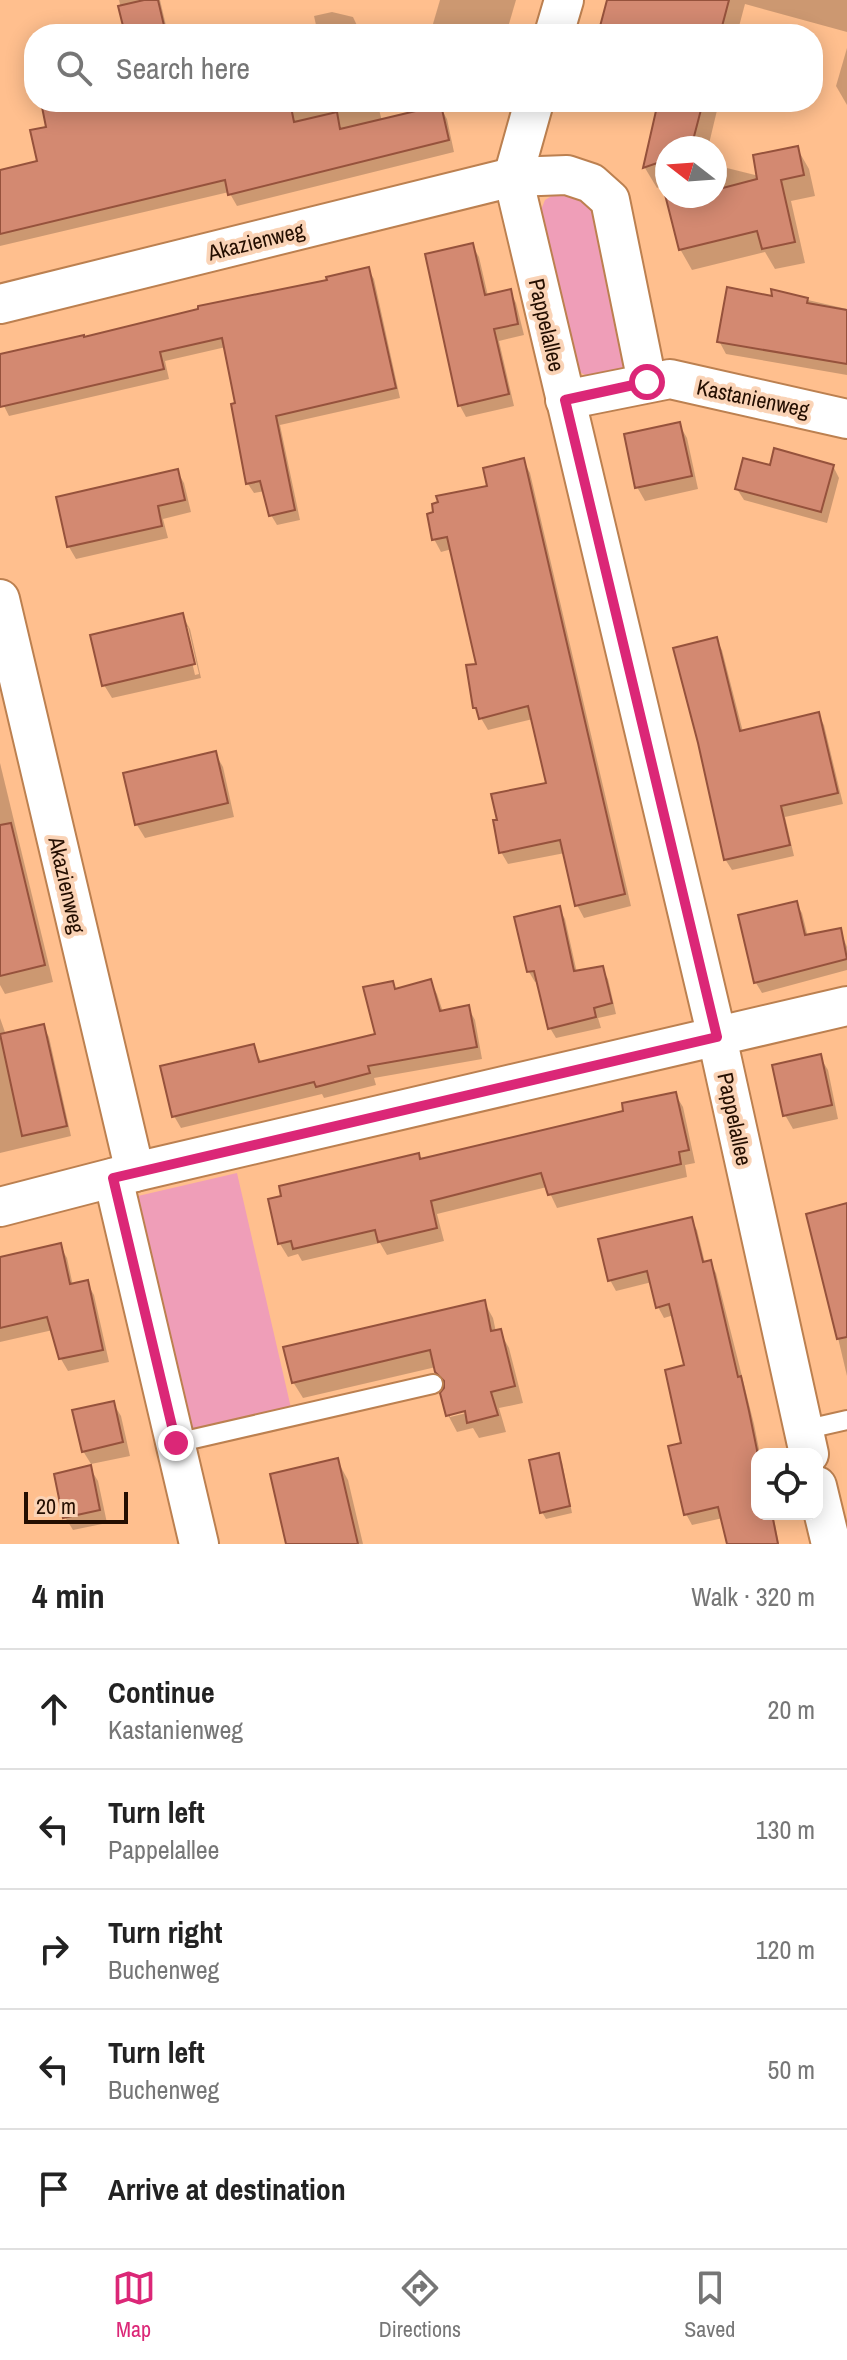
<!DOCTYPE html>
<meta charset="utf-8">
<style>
:root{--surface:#fff;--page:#f2f2f2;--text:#222;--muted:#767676;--line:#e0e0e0;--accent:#db2777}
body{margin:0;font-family:"Archivo Narrow",sans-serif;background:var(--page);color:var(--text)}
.controls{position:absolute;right:24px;bottom:24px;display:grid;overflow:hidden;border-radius:16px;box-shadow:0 4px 20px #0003}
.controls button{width:72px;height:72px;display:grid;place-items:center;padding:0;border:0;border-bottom:2px solid var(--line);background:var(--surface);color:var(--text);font:40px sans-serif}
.compass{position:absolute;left:655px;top:136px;width:72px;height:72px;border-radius:50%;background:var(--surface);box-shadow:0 4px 20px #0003;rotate:287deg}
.scale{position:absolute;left:24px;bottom:20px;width:104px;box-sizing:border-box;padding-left:8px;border:4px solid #240e00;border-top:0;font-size:22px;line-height:28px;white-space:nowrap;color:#240e00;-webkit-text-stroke:6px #fad3b6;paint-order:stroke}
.stop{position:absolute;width:24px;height:24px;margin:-18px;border:6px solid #db2777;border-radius:50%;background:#fff}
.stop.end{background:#db2777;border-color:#fff;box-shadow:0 2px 8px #0008}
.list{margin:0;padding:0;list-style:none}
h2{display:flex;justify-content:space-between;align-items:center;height:104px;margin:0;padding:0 32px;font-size:34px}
h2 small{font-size:26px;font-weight:400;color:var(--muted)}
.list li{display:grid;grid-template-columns:52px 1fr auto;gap:24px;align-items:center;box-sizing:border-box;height:120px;padding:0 32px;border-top:2px solid var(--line)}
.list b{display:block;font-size:30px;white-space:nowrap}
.list p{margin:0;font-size:26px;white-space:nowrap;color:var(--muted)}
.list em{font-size:26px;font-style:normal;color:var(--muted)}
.icon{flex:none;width:44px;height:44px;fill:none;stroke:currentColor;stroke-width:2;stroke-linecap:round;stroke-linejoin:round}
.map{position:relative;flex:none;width:847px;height:1544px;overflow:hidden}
.search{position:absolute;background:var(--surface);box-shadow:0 4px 20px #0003;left:24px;right:24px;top:24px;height:88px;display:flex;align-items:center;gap:20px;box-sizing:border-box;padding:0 28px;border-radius:32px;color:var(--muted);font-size:30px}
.sheet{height:704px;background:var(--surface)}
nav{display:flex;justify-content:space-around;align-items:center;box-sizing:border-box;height:112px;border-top:2px solid var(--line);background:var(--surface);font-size:22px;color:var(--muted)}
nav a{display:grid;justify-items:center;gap:4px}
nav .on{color:var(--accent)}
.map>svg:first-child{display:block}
</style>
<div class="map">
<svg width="847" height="1544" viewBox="0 0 847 1544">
<rect width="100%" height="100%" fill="#ffbf8e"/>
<g fill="#ef9eb8">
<polygon points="560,191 584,194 598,214 629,359 616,375 590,378 573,368 537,220 545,200"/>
<polygon points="237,1173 291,1408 191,1431 138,1196"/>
</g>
<g fill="#0003" fill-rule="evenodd">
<polygon points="119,0 160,0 168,34 127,34"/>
<polygon points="440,0 516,0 506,34 430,34"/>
<polygon points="609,0 847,0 847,32 745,4 737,34 600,34"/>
<polygon points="332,12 353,17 361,34 318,34 314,16"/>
<polygon points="847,48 847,105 836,86"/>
<polygon points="155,102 377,102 382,121 440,107 447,119 454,152 237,206 229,192 0,246 0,172 40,163"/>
<polygon points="661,102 719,102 708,148 667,148 667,195 665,185 657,188 645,168"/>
<polygon points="797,148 809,169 815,196 791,201 805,263 775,269 765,252 692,270 680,249 667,196 715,196 715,165 759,176"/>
<polygon points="472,245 479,257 488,296 510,291 516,303 524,335 499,341 514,406 466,417 460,406"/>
<polygon points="368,269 374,279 400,398 280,425 300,520 277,525 271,515 265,491 254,493 248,484 233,405 237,404 226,347 165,361 169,379 9,416 4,406 0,390 0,357 329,282"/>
<polygon points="773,292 847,309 847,375 726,354 719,341 775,299"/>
<polygon points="679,424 687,438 698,489 645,501 637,487"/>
<polygon points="523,460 530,473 631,906 584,918 577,905 565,853 508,864 501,852 548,785 533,719 488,730 475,708 478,666 452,549 441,552 434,539 490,487"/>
<polygon points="833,466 839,478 827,523 744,500 737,489 771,467"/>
<polygon points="177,471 184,483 191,512 163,519 168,538 76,559 69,547 58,498"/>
<path d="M182,615l8,14 11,49 -89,20 -8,-13zM184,627h4l11,47 -4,1z"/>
<polygon points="716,639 722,650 743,732 818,714 824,725 843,804 785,817 794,856 732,870 725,859"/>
<polygon points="215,753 223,767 234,817 145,838 137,825 125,775"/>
<polygon points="0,763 53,982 5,994 0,985"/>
<polygon points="796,903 802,913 808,937 840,930 847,947 847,970 762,993 756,983 740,916"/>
<polygon points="559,908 565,919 577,973 602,969 608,979 616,1014 598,1018 601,1028 556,1038 550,1028 538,981 535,982 529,972"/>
<polygon points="430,981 437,994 443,1012 468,1007 475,1020 482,1059 374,1078 376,1085 324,1098 322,1094 181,1128 174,1116 253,1046 262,1063 377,1035 392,983 396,991"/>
<polygon points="0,1018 6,1035 43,1026 49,1037 71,1136 0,1153"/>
<polygon points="820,1057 828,1070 838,1119 793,1129 785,1115"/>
<polygon points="675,1094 683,1107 695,1163 685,1165 687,1177 557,1208 547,1187 437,1214 444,1241 387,1255 380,1243 302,1261 298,1254 288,1257 280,1244 270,1201 421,1161 626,1112"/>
<polygon points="847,1205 847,1376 809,1215"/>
<polygon points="691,1219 697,1230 705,1263 710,1262 716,1273 754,1424 760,1454 757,1454 757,1514 773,1514 779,1544 728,1544 723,1518 692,1525 686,1514 684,1444 686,1367 674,1315 664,1318 658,1307 652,1282 616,1291 610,1280"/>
<polygon points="60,1246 67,1258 73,1286 87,1283 94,1295 109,1362 68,1371 61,1359 53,1330 0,1342 0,1259"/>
<path d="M484,1302l9,16 3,14h4l9,16 14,55 -24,5 7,24 -27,6 -6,-10 -16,4 -9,-17 -2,-28 -2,-5 6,7 -9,-14v3l-5,-11 -133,31 -10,-16zM474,1407l1,4 -25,6v-4z"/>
<polygon points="113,1403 121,1416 130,1456 91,1464 83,1451"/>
<polygon points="558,1456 562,1462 572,1513 546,1519 542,1512"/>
<polygon points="337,1460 348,1480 363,1544 288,1544"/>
<polygon points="90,1468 98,1481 107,1523 73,1530 65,1517"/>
</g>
<g fill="#d38971" stroke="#96523c" stroke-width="2">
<polygon points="144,0 158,0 166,34 125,34 118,6"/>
<polygon points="607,0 729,0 720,34 598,34"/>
<polygon points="41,102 290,102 294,122 337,112 340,129 441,105 449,140 228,195 225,180 0,234 0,170 37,161 30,130 46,127"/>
<polygon points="658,102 703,102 691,148 667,148 667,196 679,196 678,199 715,196 715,190 757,179 753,155 798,146 804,175 781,180 795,242 762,249 757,231 679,250 657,163 643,168"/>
<polygon points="473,243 485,295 511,289 518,324 494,329 509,394 458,406 425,254"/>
<polygon points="369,267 396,388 276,416 295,510 269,516 260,481 246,484 231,404 235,403 222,338 160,352 164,369 0,407 0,354 84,335 84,337 198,309 198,306 327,280 326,277"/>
<polygon points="727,287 772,296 771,289 808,298 807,303 847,310 847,364 717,342"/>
<polygon points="680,422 692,476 635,488 624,434"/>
<polygon points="774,448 834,465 821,512 735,489 743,458 770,465"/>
<polygon points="524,458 625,894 575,906 560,840 499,853 493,820 497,820 491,794 546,783 528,706 479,719 476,708 473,708 466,665 476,664 447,537 432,540 427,514 433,512 432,504 438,502 436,496 487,486 483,468"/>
<polygon points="178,469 185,500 158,506 162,526 67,547 56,497"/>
<polygon points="183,613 195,664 102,686 90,635"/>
<polygon points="717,637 740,731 819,712 838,793 781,806 790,845 724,860 698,743 673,648"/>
<polygon points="216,751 228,803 135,825 123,773"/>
<polygon points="11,823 45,965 0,976 0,825"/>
<polygon points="797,901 805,935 841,928 847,959 754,983 738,915"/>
<polygon points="560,906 574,971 603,966 612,1003 594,1008 596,1017 548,1029 534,971 527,972 514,917"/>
<polygon points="431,979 440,1011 469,1005 477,1047 368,1066 370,1073 316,1087 314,1082 172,1117 160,1066 254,1044 259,1062 375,1034 363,987 393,981 395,989"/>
<polygon points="44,1024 67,1126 22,1136 0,1034"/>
<polygon points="821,1054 832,1105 783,1116 772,1065"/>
<polygon points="676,1092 689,1150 679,1152 681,1164 548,1195 541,1173 431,1201 437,1228 378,1242 375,1230 293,1249 291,1241 278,1244 268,1199 281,1196 279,1186 419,1153 420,1159 623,1111 622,1103"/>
<polygon points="847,1203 847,1337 837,1339 806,1214"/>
<polygon points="692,1217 703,1262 711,1260 738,1377 741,1376 749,1411 757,1450 757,1514 772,1514 778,1544 727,1544 718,1507 684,1515 668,1446 681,1443 665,1370 684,1365 669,1304 656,1308 647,1271 608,1281 598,1239"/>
<polygon points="61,1243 70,1284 88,1280 103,1350 59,1359 47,1317 0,1328 0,1257"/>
<polygon points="485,1300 491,1331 501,1329 515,1386 491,1392 498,1415 467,1423 465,1411 446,1416 440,1393 444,1388 444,1381 435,1372 430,1350 292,1383 283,1347"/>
<polygon points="114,1401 123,1442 82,1452 72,1410"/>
<polygon points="559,1453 570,1506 540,1513 529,1460"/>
<polygon points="338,1458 358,1544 286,1544 270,1474"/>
<polygon points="91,1465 100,1510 63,1518 54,1474"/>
</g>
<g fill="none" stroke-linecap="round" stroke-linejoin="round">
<g stroke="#bc8050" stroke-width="22">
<g id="lane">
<polyline points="803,1430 847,1420"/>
<polyline points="176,1443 433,1384"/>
</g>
</g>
<g stroke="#bc8050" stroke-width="42">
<g id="street">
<polyline points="554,34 564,0"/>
<polyline points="534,102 513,177 717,1037 809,1454"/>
<polyline points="0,304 513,177 567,175 591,183 610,200 647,382"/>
<polyline points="565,400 670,379 847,419"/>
<polyline points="0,599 135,1172"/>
<polyline points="113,1178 199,1544"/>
<polyline points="0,1207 135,1172 847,1006"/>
<polyline points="817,1486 831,1544"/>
</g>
</g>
<use href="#lane" stroke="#fff" stroke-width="18"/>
<use href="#street" stroke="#fff" stroke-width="38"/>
</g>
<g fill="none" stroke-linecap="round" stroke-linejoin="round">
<polyline stroke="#db2777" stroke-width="10" points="176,1443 113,1178 717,1037 565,400 647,382"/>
</g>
<g text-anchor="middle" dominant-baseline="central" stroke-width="8" stroke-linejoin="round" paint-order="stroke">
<g font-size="22" fill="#240e00" stroke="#fad3b6">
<text transform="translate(256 241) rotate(-14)">Akazienweg</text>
<text transform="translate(547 325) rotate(77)">Pappelallee</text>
<text transform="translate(753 398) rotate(12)">Kastanienweg</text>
<text transform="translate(67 885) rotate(77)">Akazienweg</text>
<text transform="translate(735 1119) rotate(78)">Pappelallee</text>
</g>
</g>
</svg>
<div class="controls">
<button><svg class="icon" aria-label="locate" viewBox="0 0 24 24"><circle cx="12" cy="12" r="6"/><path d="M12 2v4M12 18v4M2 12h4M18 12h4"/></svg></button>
</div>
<svg class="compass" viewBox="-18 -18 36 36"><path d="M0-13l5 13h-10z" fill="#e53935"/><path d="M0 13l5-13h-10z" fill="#767676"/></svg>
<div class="scale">20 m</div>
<div class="stop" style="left:647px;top:382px"></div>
<div class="stop end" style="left:176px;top:1443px"></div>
<div class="search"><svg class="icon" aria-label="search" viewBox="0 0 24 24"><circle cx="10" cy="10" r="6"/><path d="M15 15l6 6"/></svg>Search here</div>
</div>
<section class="sheet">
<h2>4 min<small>Walk · 320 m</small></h2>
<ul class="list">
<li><svg class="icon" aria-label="ahead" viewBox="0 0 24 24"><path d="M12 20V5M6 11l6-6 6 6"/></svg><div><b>Continue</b><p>Kastanienweg</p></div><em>20 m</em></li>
<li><svg class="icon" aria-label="left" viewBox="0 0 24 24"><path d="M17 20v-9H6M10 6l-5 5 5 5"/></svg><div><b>Turn left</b><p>Pappelallee</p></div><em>130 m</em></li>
<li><svg class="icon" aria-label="right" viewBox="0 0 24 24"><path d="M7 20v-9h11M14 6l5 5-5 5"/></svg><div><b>Turn right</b><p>Buchenweg</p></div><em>120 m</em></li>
<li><svg class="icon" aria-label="left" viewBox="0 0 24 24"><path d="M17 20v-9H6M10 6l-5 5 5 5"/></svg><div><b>Turn left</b><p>Buchenweg</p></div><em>50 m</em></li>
<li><svg class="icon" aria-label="arrive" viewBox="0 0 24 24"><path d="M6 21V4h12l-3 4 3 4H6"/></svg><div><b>Arrive at destination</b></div></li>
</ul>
</section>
<nav>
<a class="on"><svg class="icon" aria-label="map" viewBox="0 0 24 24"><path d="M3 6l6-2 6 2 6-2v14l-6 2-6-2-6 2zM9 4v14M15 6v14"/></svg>Map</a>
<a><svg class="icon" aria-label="directions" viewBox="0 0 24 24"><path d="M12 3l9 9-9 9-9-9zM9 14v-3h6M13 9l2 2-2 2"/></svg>Directions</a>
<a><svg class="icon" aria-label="saved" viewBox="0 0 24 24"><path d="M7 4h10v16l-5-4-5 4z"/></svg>Saved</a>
</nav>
